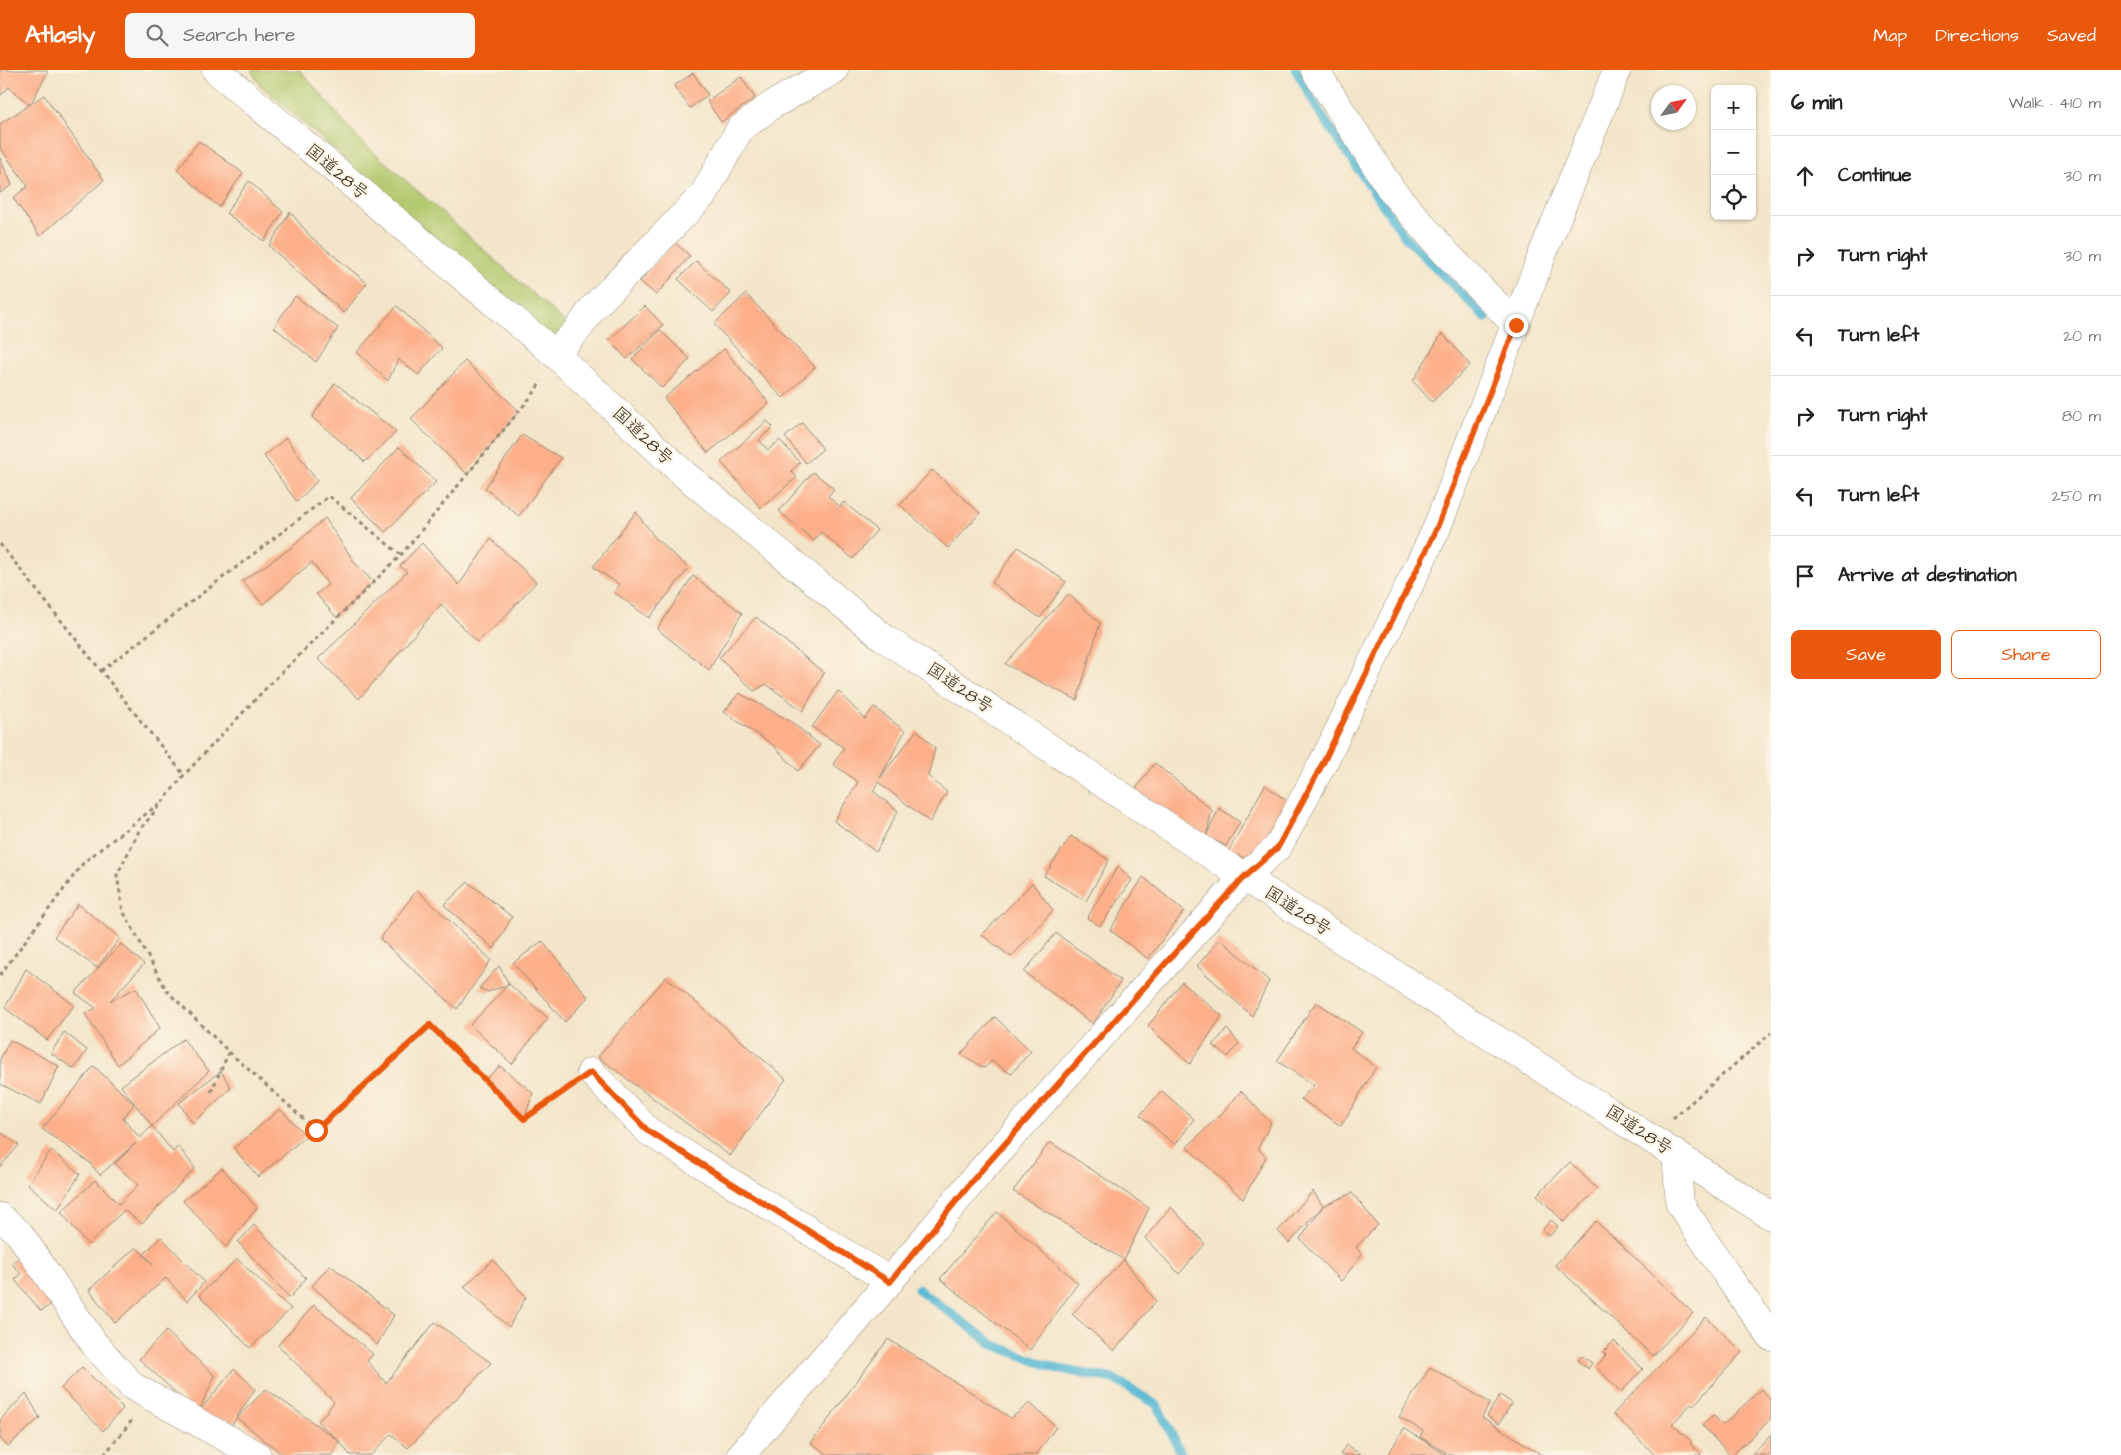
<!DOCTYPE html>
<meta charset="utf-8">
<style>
:root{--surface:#fff;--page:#f6f6f6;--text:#222;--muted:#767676;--line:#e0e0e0;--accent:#ea580c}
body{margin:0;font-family:"Architects Daughter","Klee One",sans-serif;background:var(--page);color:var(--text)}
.controls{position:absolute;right:15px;top:15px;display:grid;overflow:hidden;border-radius:8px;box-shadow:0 1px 4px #0004}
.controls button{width:45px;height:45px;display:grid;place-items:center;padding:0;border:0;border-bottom:1px solid var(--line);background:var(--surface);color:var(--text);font:25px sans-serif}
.compass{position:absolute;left:1651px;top:15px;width:45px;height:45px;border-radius:50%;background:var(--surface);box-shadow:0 1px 4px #0004;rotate:57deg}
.stop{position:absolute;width:15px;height:15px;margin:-11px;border:4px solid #ea580c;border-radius:50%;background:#fff}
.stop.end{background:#ea580c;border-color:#fff;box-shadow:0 1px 5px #0008}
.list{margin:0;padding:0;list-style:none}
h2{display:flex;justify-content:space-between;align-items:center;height:65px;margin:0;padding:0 20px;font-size:21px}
h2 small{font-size:16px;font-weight:400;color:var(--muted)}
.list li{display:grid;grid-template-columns:32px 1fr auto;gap:15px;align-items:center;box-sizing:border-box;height:80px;padding:0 20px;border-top:1px solid var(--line)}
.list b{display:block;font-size:19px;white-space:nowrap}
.list em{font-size:16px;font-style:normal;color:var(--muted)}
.actions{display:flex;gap:10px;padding:15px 20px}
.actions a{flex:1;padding:11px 0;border:1px solid var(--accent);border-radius:8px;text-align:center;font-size:18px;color:var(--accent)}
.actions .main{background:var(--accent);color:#fff}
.icon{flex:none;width:28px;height:28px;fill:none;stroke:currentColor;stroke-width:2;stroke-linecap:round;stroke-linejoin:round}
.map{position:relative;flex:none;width:1771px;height:1385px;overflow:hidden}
header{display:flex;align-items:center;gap:30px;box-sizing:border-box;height:70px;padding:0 25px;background:var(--accent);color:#fff}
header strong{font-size:24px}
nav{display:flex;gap:28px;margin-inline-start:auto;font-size:18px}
.search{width:350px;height:45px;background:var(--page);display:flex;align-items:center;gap:12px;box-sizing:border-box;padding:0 18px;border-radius:8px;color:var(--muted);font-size:19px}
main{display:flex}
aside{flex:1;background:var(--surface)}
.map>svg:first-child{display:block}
</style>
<header>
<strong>Atlasly</strong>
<div class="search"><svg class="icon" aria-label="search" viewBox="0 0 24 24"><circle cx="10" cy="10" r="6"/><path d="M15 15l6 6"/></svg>Search here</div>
<nav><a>Map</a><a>Directions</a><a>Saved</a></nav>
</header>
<main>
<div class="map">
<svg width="1771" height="1385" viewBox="0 0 1771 1385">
<rect width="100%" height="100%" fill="#fcf5e5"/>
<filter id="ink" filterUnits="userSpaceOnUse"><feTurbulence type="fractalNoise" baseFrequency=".02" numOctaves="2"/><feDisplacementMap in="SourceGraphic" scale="10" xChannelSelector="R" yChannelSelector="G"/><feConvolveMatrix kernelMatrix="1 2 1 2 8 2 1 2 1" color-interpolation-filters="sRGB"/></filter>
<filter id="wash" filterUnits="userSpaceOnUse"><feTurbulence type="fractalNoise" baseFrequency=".0096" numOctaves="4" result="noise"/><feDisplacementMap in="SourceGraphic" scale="20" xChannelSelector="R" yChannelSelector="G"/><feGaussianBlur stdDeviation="1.12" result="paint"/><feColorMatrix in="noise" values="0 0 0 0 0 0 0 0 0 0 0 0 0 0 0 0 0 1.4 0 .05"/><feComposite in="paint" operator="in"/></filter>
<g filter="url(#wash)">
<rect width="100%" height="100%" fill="#f3e5c9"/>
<polygon fill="#b2c96e" stroke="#767a46" points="251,0 300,0 358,68 567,254 551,269 260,15"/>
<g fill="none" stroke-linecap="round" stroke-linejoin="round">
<g stroke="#54b7d3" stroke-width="9">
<polyline points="1296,0 1321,45 1405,167 1486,248"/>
<polyline points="918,1219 994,1275 1054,1298 1114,1309 1157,1335 1182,1385"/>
</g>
</g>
<g id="blocks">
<g fill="#fcaf89">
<polygon points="0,0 45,0 48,2 30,35 9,17 0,26"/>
<polygon points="693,3 708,25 690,38 674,16"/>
<polygon points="741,7 755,28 721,52 707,31"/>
<polygon points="44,25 104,110 40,166 13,128 28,116 0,78 0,54"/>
<polygon points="199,71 243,103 219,137 177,100"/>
<polygon points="0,88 12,115 0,123"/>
<polygon points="249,111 283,142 264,171 226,143"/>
<polygon points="290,142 311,167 367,213 344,243 269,176"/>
<polygon points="674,172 690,186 656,225 640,211"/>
<polygon points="696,191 731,223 713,242 678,209"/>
<polygon points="746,224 815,297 783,328 714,254"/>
<polygon points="295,226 338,258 316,292 274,257"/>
<polygon points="397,236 442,278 418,305 398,289 388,311 357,282"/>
<polygon points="645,236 663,255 627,289 609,270"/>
<polygon points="660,260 690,289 662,318 632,289"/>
<polygon points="1442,263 1470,295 1432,332 1413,311"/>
<polygon points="724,279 769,333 708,383 664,328"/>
<polygon points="465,291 519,341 467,404 411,349"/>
<polygon points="335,313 396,362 365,392 312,347"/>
<polygon points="767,351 773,357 759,370 768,380 780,370 800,393 791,401 797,407 761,438 721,392"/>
<polygon points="802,353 823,379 806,393 785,367"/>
<polygon points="522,365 561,388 519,446 485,418"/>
<polygon points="286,368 317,411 297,432 264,386"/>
<polygon points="399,377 436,412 385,462 351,428"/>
<polygon points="932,400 980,443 948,478 900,435"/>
<polygon points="813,402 834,419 828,426 840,437 844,432 877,460 853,489 821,462 814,471 779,441"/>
<polygon points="636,442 656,469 689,498 649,548 614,522 620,515 593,497"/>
<polygon points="325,448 355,493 373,512 337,548 316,524 328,515 312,492 263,534 242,511 291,478"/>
<polygon points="491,469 536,512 500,552 477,572 441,534 359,629 318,589 407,502 400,496 422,473 459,515"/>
<polygon points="1018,477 1066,512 1040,548 992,513"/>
<polygon points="693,506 742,543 709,600 657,559"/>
<polygon points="1068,524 1100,553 1077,630 1005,594"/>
<polygon points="756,547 824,603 803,641 766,614 754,621 719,588"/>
<polygon points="838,621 865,649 874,637 905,661 880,708 917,660 935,678 928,706 947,722 930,752 878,712 873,721 898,741 876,782 834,751 858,712 833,694 844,678 812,657"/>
<polygon points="739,623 790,651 820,675 798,701 773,675 724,642"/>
<polygon points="1155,693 1212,740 1206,766 1219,738 1240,752 1226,776 1206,766 1134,721"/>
<polygon points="1265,715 1291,734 1254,791 1228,782"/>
<polygon points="1071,766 1109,790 1086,831 1044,806"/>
<polygon points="1118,796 1132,810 1100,856 1087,848"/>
<polygon points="1143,807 1184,841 1148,889 1110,860"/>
<polygon points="468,812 512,847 494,879 444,835"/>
<polygon points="1032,813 1053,840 1011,887 982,865"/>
<polygon points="417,820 491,890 457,939 380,869"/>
<polygon points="78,834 120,868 97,898 54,867"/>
<polygon points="1056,863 1121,911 1093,954 1024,902"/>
<polygon points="1220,869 1269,911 1252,946 1197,896"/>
<polygon points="542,871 588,927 565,952 513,893"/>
<polygon points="121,874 144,894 110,931 136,918 160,958 118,995 85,944 96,938 75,923"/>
<polygon points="499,896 509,914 488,922 479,918"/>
<polygon points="26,899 74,935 47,970 5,938"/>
<polygon points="666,907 786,1009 730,1086 598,987"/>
<polygon points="1182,912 1222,946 1190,994 1148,956"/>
<polygon points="509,914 548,948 512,994 470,955"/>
<polygon points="1316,932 1362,962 1351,978 1376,997 1341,1056 1301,1029 1314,1015 1277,991"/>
<polygon points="995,947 1031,981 1011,1004 992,991 984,998 961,984"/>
<polygon points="1227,959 1239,973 1228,987 1213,975"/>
<polygon points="64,962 87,980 74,999 51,983"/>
<polygon points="183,969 209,1001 152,1056 121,1016"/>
<polygon points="10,970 59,996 41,1034 0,1014 0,989"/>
<polygon points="94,996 134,1034 123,1048 140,1068 152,1056 173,1082 178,1076 195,1098 142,1154 124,1140 88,1175 61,1142 95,1110 119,1134 138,1115 115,1094 136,1073 100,1105 89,1092 42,1059"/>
<polygon points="500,996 533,1023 524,1049 486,1009"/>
<polygon points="221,1001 231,1018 193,1053 179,1033"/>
<polygon points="1162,1021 1194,1049 1175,1075 1140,1045"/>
<polygon points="1241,1021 1271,1053 1258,1078 1266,1087 1243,1129 1187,1077 1225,1040"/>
<polygon points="280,1039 306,1066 258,1107 234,1078"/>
<polygon points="0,1062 19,1075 0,1097"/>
<polygon points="1050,1072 1149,1138 1124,1190 1156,1231 1114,1281 1072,1244 1124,1190 1013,1121"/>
<polygon points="51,1080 80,1104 57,1140 28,1114"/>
<polygon points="1570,1092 1597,1119 1564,1152 1537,1125"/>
<polygon points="222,1098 257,1138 226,1177 183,1131"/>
<polygon points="1313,1121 1323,1136 1352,1123 1378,1155 1356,1177 1362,1185 1341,1211 1300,1169 1323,1136 1289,1173 1278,1161"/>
<polygon points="1171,1137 1205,1174 1179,1204 1145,1168"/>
<polygon points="997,1142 1078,1213 1030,1280 940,1209"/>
<polygon points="1551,1150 1558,1156 1550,1166 1543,1159"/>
<polygon points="1596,1151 1693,1243 1653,1286 1555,1195"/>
<polygon points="254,1155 306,1208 290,1228 238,1172"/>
<polygon points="161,1167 204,1212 187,1231 166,1208 115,1253 89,1220 136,1177 153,1195 144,1184"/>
<polygon points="22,1185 62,1227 41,1241 15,1210 21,1204 12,1193"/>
<polygon points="237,1189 291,1239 250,1278 199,1225"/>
<polygon points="493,1190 526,1227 509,1257 464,1217"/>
<polygon points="330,1195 394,1245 377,1275 312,1216"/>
<polygon points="314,1235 373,1284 367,1291 386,1313 435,1252 491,1293 408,1378 391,1364 371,1385 350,1385 339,1371 332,1385 283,1385 237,1348 266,1319 339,1371 318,1352 334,1332 278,1275"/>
<polygon points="1706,1247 1742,1282 1693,1336 1691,1334 1672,1354 1692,1372 1690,1374 1702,1385 1655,1385 1613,1344"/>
<polygon points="166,1261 215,1306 198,1343 234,1299 255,1319 224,1367 139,1289"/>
<polygon points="888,1269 1011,1348 1030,1333 1056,1357 1036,1385 829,1385 811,1373"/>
<polygon points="1614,1271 1643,1299 1621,1322 1596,1297 1606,1285 1603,1282"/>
<polygon points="1582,1286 1592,1293 1588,1299 1578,1291"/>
<polygon points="82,1297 123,1338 103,1361 61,1318"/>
<polygon points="1430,1297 1490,1333 1482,1347 1542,1385 1450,1385 1420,1367 1423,1361 1399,1347"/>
<polygon points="1761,1319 1771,1330 1771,1349 1732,1385 1730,1385 1702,1355 1713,1345 1723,1355"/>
<polygon points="26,1323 40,1348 8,1376 0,1369 0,1350"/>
<polygon points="1500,1325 1512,1333 1499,1354 1487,1346"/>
<polygon points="1404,1358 1446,1385 1388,1385"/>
<polygon points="1771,1365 1771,1385 1752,1385"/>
<polygon points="1346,1375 1362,1385 1340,1385"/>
</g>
</g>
</g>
<g filter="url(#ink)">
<use href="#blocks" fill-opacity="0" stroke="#978874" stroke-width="1"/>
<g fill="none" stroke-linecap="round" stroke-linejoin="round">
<g stroke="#978874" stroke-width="29">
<g id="minor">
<polyline points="1315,0 1392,121 1446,183 1516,255"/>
<polyline points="555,284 579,258 593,238 703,125 740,59 772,35 834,0"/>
<polyline points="591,1002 648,1061 890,1211"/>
<polyline points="1676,1084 1680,1134 1729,1208 1771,1267"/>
<polyline points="0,1147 19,1163 95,1275 132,1316 257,1385"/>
<polyline points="741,1385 890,1211 979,1103 1244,807 1278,777 1324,691 1436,460 1546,175 1617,0"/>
</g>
</g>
<g stroke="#978874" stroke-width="29">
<polyline id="highway" points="216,0 555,284 685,405 884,568 1244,807 1771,1146"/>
</g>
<g stroke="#978874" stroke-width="3" stroke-dasharray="4 4" stroke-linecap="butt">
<polyline points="0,474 184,705"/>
<polyline points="101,601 329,426 401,485"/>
<polyline points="0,905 84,792 160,733"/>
<polyline points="229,982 316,1060 430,955 524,1049 567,1019"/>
<polyline points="211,1022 229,982 167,921 123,841 117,805 139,761 184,705 269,615 401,485 534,323 541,311"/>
<polyline points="1673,1048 1771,963"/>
<polyline points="104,1385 133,1349"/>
</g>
<use href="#minor" stroke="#fff" stroke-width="28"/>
<use href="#highway" stroke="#fff" stroke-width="28"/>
</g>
</g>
<g fill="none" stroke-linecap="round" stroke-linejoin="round" filter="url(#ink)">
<polyline stroke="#ea580c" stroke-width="6" points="316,1060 430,955 524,1049 591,1002 648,1061 890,1212 979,1103 1196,859 1244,807 1278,777 1324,691 1436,460 1516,255"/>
</g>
<g text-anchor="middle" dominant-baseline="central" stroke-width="4.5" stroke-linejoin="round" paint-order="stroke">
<g font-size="18" fill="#3b2a1e" stroke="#fcf5e5">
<text transform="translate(337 102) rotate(40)">国道28号</text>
<text transform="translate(643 366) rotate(43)">国道28号</text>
<text transform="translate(960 618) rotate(34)">国道28号</text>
<text transform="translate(1298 841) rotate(33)">国道28号</text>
<text transform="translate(1639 1060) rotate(33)">国道28号</text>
</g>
</g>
</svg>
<div class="controls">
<button>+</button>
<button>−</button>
<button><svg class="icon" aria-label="locate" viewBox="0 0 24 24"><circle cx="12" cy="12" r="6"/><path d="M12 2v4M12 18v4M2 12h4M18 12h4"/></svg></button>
</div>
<svg class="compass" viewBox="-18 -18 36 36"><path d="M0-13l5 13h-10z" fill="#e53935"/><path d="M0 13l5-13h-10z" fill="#767676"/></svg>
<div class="stop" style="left:316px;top:1060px"></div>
<div class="stop end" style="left:1516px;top:255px"></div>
</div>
<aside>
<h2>6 min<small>Walk · 410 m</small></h2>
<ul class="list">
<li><svg class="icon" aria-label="ahead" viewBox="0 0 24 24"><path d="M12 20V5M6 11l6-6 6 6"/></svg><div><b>Continue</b></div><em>30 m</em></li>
<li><svg class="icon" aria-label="right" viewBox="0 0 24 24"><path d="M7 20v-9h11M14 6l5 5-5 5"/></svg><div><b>Turn right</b></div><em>30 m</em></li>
<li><svg class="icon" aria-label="left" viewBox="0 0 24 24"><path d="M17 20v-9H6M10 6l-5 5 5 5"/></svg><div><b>Turn left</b></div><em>20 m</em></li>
<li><svg class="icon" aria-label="right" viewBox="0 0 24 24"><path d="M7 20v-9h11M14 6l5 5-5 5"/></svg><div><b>Turn right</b></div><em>80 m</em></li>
<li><svg class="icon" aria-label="left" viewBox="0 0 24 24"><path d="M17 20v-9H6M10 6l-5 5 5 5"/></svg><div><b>Turn left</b></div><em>250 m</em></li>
<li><svg class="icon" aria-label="arrive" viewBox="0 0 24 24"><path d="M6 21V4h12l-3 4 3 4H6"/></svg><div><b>Arrive at destination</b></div></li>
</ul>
<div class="actions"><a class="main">Save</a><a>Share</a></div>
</aside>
</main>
